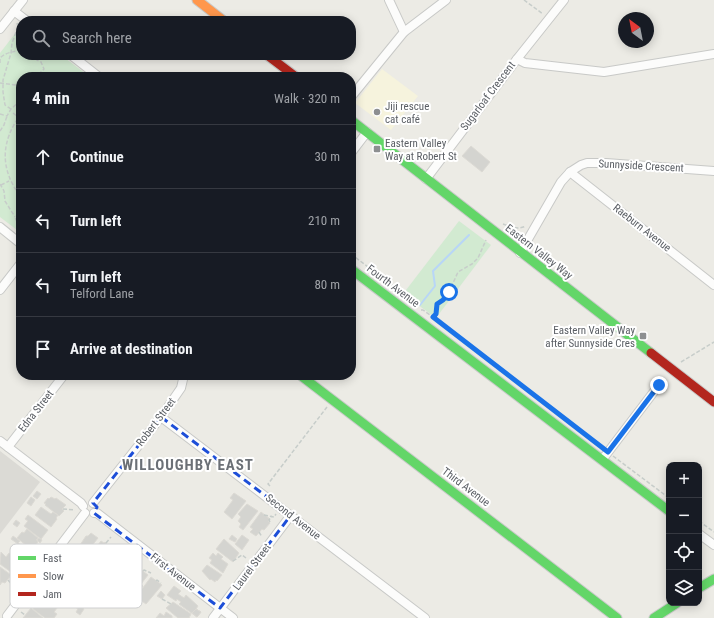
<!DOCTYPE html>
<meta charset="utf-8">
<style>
:root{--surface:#171b24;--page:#20242c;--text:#f1f3f6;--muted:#9ea1a6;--line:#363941}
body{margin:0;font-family:"Roboto Condensed",sans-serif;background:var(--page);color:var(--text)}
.controls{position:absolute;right:12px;bottom:12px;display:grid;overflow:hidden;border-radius:8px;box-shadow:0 2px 10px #0003}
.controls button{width:36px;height:36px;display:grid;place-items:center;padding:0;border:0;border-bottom:1px solid var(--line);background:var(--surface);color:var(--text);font:20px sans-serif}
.compass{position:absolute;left:618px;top:12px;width:36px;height:36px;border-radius:50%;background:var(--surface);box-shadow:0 2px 10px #0003;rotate:328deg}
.stop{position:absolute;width:12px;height:12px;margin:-9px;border:3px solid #1a73e8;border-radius:50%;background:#fff}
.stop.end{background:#1a73e8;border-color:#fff;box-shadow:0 1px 4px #0008}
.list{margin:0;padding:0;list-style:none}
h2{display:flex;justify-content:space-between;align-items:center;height:52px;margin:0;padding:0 16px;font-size:17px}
h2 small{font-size:13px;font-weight:400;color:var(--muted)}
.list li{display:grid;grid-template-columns:26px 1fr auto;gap:12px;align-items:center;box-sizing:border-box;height:64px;padding:0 16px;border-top:1px solid var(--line)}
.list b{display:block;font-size:15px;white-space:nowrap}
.list p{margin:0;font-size:13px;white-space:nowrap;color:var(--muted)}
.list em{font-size:13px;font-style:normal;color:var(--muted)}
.icon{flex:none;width:22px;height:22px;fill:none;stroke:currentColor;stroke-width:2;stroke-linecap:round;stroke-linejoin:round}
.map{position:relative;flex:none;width:714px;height:618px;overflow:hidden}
.search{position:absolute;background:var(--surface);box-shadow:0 2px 10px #0003;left:16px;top:16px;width:340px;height:44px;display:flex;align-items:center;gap:10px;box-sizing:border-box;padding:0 14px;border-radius:16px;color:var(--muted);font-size:15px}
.panel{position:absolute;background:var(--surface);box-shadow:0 2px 10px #0003;left:16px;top:72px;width:340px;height:308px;border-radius:16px}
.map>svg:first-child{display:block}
</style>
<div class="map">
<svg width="714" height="618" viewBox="0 0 714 618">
<rect width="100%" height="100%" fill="#ecebe5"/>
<polygon fill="#f6f3dd" points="382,69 418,96 391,130 355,103"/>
<polygon fill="#dbdad5" points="0,451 40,482 0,534"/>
<g fill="#d2ead1">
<polygon points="21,26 21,55 61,55 90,77 21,77 21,233 0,217 0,53"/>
<polygon points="459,221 491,245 436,318 403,294"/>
</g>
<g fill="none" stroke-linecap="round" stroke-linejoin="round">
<polyline stroke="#b8d6f7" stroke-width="2" points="420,305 435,286 433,271 469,235"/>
</g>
<g fill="#d4d4d0" stroke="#dcdad4">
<polygon points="471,146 490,162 482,172 462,156"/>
<polygon points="37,491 41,494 37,499 33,496"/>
<polygon points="234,493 246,501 232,519 224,512 233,500 230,498"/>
<polygon points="31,497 35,500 31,506 27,503"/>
<polygon points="51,497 55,499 56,498 66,505 62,509 64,511 59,516 45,505 46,504 44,503 48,498 49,499"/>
<polygon points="247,504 258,511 243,530 239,527 241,524 238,521 241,517 238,514"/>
<polygon points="41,507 51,514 53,512 58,515 56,518 57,519 51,527 35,515"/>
<polygon points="261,512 270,519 268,521 270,523 264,530 262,529 256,536 250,532 253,529 250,527"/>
<polygon points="28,515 48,530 41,539 24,526 28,521 25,519"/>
<polygon points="16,520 20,523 17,527 13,524"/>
<polygon points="27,529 38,538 36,540 37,540 39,538 42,540 40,543 37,540 38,542 32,550 17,538 22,532 24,533"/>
<polygon points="91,533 98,538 86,553 78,548 86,536 88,536"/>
<polygon points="232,535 237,539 235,542 229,539"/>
<polygon points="242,535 249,540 242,550 235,544"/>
<polygon points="13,536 20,541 18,543 30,552 28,555 30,556 27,560 25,559 23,561 11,552 18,544 11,539"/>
<polygon points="224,539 239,553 233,562 216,549"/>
<polygon points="101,541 104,543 105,542 110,548 100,560 101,561 98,565 91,559 98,551 95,549"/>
<polygon points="1,552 6,557 9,553 15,557 13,559 15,561 17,558 24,564 15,575 0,564"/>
<polygon points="213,553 216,556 218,553 223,557 221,559 228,564 223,573 210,563 212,560 209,558"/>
<polygon points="207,565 222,575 217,581 216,580 215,582 211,579 210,580 202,571"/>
<polygon points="0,567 11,575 5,583 2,582 0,585"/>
<polygon points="139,568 148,575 141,584 143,586 133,598 121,590"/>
<polygon points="151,577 162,585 146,604 136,597"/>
<polygon points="174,586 181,591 178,594 184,598 186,595 198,606 196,609 201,612 197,617 179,604 181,602 177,599 176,601 167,595"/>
<polygon points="49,587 62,596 64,594 84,609 80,615 76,612 78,609 65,599 58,608 42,596"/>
<polygon points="161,591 165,595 162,599 157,596"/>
<polygon points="42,598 47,602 45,604 48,607 52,604 57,608 54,612 57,614 54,618 45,618 33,609 39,600 40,601"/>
<polygon points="173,602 191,614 189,618 178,618 166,608"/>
<polygon points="31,608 43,618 23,618"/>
<polygon points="196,609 201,612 197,617 192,613"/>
<polygon points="166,612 172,616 172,618 156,618 160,613 164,616"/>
</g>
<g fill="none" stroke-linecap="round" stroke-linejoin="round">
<g stroke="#c8c9c7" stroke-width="10">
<g id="street">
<polyline points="14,11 27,21"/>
<polyline points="0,29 23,0"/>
<polyline points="404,32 446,0"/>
<polyline points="71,55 99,77"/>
<polyline points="517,59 564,0"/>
<polyline points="351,97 404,32 389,0"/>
<polyline points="351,153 367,132"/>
<polyline points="570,172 714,285"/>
<polyline points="426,179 517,59 525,63 604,72 714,54"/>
<polyline points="0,227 21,244"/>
<polyline points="520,253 561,182 570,172 581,165 587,163 606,163 714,171"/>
<polyline points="0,290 21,263"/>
<polyline points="161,417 425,618"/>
<polyline points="0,441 81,503 83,506"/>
<polyline points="8,447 64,375"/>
<polyline points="602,460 659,385"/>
<polyline points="93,503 161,417 181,388 184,375"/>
<polyline points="94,513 97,513 233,618"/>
<polyline points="699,534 714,545"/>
<polyline points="7,616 85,513"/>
<polyline points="213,618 291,515"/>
</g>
</g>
<g stroke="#c9cac9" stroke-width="11">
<g id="fast">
<polyline points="351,120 651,353"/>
<polyline points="351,269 669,511"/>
<polyline points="300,375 617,618"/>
<polyline points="699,588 714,579"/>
<polyline points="654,618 677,603"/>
</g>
</g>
<g stroke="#c9cac9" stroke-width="11">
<polyline id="slow" points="197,0 224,21"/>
</g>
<g stroke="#c9cac9" stroke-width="11">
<g id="jam">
<polyline points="267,55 296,77"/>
<polyline points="651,353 714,402"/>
</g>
</g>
<g stroke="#c7cdca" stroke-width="1.5" stroke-dasharray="4 2" stroke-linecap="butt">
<polyline points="524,0 543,14"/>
<path d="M0,63v-5c7,-7 14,-5 21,-9"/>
<polyline points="27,77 31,75 39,74 44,69 41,62 37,60 34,55"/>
<polyline points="0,83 15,85 19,80 21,79"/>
<polyline points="11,109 5,105 3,92 3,80 11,53 12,43 18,27 17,23"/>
<polyline points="13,113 18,117"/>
<polyline points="0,114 7,116 11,109 21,100"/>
<path d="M21,114c-21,28 -21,56 0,83"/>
<polyline points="0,131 4,125 7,116"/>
<polyline points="0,184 4,191 5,201 15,217"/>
<polyline points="1,185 9,181"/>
<path d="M503,224c8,3 15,6 23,2"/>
<polyline points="20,233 20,230 15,217 21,213"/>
<polyline points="351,254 401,292 401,295"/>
<polyline points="421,310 423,310 433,317 602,447"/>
<polyline points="433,316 436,314 437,304 443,300 449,292 458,272 472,264 478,258 486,240"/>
<polyline points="681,362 714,342"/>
<polyline points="613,456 669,498"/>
<polyline points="270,486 268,484 327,407"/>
<polyline points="63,509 75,510"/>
<polyline points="264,515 274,517 276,514"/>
<polyline points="699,521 714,532"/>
<polyline points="270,522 269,520 272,516"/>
<polyline points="259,532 262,537"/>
<polyline points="106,543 111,537"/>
<polyline points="29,557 33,566"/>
<polyline points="233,561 242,555 246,558"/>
<polyline points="143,571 144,570 151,573"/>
<polyline points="8,580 15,588"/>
<polyline points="156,581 157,580 161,583"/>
<polyline points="40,588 46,592"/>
<polyline points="162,599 171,604"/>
<polyline points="31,600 36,604"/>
<polyline points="21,612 25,615"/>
</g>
<use href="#street" stroke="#fcfcfb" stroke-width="8"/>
<use href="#fast" stroke="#63d668" stroke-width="9"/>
<use href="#slow" stroke="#ff974d" stroke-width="9"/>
<use href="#jam" stroke="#b3261e" stroke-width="9"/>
</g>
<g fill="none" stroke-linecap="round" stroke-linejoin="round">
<polyline stroke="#1a73e8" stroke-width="5" points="449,292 443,300 437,304 436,314 433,317 608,452 659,385"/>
</g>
<path fill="none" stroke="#1d4ed8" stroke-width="3" stroke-dasharray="8 5" stroke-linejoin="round" d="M161,417l130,98 -71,93 -126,-95 3,-6 -4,-4z"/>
<g fill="#8d8f91" stroke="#fff" stroke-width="1.5">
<circle cx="377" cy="112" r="4"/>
<rect x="373" y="145" width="8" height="8" rx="2"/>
<rect x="639" y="332" width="8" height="8" rx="2"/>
</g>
<g text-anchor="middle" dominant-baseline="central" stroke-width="4" stroke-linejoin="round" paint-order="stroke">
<g font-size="11" fill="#5a5e64" stroke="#fff">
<text transform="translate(488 96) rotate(-53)">Sugarloaf Crescent</text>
<text transform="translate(641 166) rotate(3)">Sunnyside Crescent</text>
<text transform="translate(642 228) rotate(38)">Raeburn Avenue</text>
<text transform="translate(539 252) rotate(38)">Eastern Valley Way</text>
<text transform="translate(393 286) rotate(37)">Fourth Avenue</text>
<text transform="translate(36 411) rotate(-52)">Edna Street</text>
<text transform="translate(156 422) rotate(-53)">Robert Street</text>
<text transform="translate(466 487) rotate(37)">Third Avenue</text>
<text transform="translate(293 517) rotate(38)">Second Avenue</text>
<text transform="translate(252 567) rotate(-53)">Laurel Street</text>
<text transform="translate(173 572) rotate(38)">First Avenue</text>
</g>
<g font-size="11" fill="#5a5e64" stroke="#fff" text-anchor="start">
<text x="385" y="106">Jiji rescue<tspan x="385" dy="13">cat café</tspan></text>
<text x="385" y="143">Eastern Valley<tspan x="385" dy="13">Way at Robert St</tspan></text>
<text x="635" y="330" text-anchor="end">Eastern Valley Way<tspan x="635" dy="13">after Sunnyside Cres</tspan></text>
</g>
<g font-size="15" font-weight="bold" letter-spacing="1" fill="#6b7076" stroke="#fff">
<text x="188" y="465">WILLOUGHBY EAST</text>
</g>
</g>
<rect x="10" y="544" width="132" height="64" rx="6" fill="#fff" stroke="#cecfd0" stroke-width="1"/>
<rect x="18" y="556" width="18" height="4" fill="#63d668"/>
<rect x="18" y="574" width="18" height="4" fill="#ff974d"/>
<rect x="18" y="592" width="18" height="4" fill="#b3261e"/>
<g font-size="11" fill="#5a5e64">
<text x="43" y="562">Fast</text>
<text x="43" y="580">Slow</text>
<text x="43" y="598">Jam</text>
</g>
</svg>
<div class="controls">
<button>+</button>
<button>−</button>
<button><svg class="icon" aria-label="locate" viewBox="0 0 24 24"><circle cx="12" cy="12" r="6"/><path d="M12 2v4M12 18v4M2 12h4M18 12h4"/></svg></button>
<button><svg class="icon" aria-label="layers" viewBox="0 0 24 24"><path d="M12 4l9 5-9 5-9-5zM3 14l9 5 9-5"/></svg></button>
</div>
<svg class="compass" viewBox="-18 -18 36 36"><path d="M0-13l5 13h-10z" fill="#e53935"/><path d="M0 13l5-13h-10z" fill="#9ea1a6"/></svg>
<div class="stop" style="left:449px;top:292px"></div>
<div class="stop end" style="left:659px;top:385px"></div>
<div class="search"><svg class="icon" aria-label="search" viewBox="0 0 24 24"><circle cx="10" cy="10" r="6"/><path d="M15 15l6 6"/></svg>Search here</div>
<section class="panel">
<h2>4 min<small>Walk · 320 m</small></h2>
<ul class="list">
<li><svg class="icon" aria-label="ahead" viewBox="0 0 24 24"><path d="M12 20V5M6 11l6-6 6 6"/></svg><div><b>Continue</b></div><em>30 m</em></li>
<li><svg class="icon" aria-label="left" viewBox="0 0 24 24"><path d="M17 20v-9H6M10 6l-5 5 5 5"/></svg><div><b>Turn left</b></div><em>210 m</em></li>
<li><svg class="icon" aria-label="left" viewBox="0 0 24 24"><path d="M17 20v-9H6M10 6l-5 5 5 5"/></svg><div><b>Turn left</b><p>Telford Lane</p></div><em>80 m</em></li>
<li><svg class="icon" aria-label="arrive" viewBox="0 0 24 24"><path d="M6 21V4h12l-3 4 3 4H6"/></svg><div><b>Arrive at destination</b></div></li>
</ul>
</section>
</div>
